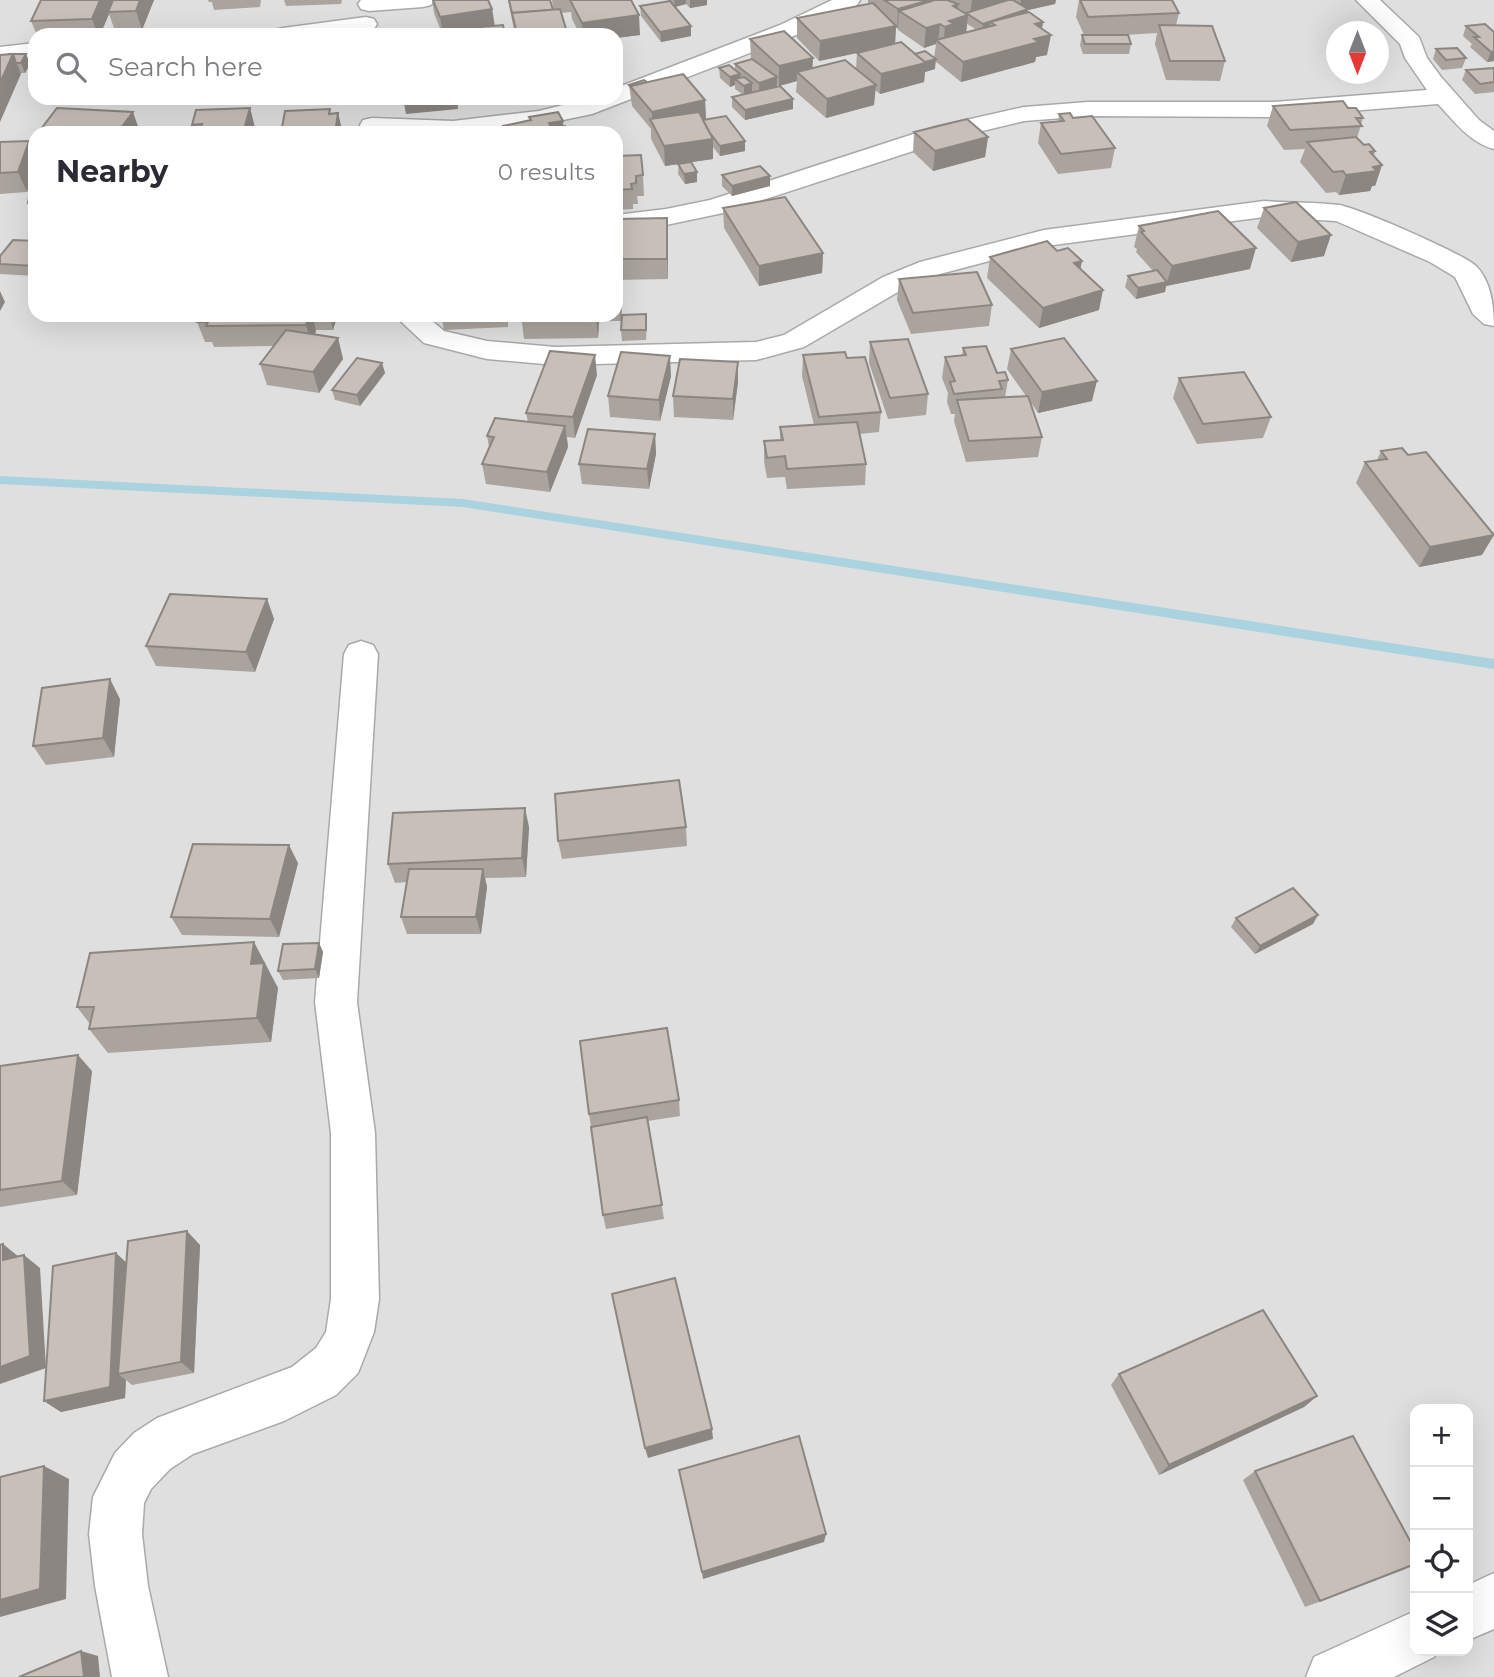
<!DOCTYPE html>
<meta charset="utf-8">
<style>
:root{--surface:#fff;--page:#f2f2f3;--text:#2b2b33;--muted:#7c7c81;--line:#e1e1e2}
body{margin:0;font-family:Montserrat,sans-serif;background:var(--page);color:var(--text)}
.controls{position:absolute;right:21px;bottom:21px;display:grid;overflow:hidden;border-radius:14px;box-shadow:0 7px 28px #0002}
.controls button{width:63px;height:63px;display:grid;place-items:center;padding:0;border:0;border-bottom:2px solid var(--line);background:var(--surface);color:var(--text);font:35px sans-serif}
.compass{position:absolute;left:1326px;top:21px;width:63px;height:63px;border-radius:50%;background:var(--surface);box-shadow:0 7px 28px #0002;rotate:180deg}
.list{margin:0;padding:0;list-style:none}
h2{display:flex;justify-content:space-between;align-items:center;height:91px;margin:0;padding:0 28px;font-size:30px}
h2 small{font-size:23px;font-weight:400;color:var(--muted)}
.icon{flex:none;width:38px;height:38px;fill:none;stroke:currentColor;stroke-width:2;stroke-linecap:round;stroke-linejoin:round}
.map{position:relative;flex:none;width:1494px;height:1677px;overflow:hidden}
.search{position:absolute;background:var(--surface);box-shadow:0 7px 28px #0002;left:28px;top:28px;width:595px;height:77px;display:flex;align-items:center;gap:18px;box-sizing:border-box;padding:0 24px;border-radius:21px;color:var(--muted);font-size:26px}
.panel{position:absolute;background:var(--surface);box-shadow:0 7px 28px #0002;left:28px;top:126px;width:595px;height:196px;border-radius:21px}
.map>svg:first-child{display:block}
</style>
<div class="map">
<svg width="1494" height="1677" viewBox="0 0 1494 1677">
<rect width="100%" height="100%" fill="#f2efe9"/>
<path fill="#e0dfdf" fill-rule="evenodd" d="M0,0h1494v1677h-1494zM1336,32h42v42h-42zM35,35h581v63h-581zM35,133h581v182h-581zM1415,1409h53v242h-53z"/>
<g fill="none" stroke-linecap="round" stroke-linejoin="round">
<polygon fill="#aad3df" fill-rule="evenodd" points="0,476 463,499 1494,659 1494,669 463,507 0,484"/>
<g stroke="#a9a9a9" stroke-width="3">
<g id="street">
<polygon points="361,0 434,0 431,5 423,7 369,11 361,9 358,4"/>
<polygon points="832,0 860,0 857,5 796,35 592,114 539,125 473,133 372,132 363,130 360,125 363,120 372,118 453,121 539,111 591,98 616,98 616,88 780,25"/>
<path d="M1356,0h24l39,37 8,21 14,19 38,43 15,11v18c-24,-6 -40,-28 -56,-45l-164,13 -186,-1 -64,5 -71,17 -230,75 -57,12 -50,6v-16l50,-6 44,-9 225,-73 89,-20 64,-5h186l153,-12 -22,-32 -5,-14z"/>
<polygon points="366,17 374,19 377,24 374,29 334,35 272,35 275,30 283,28"/>
<polygon points="35,43 35,57 0,61 0,47"/>
<path d="M1264,201c25,2 51,1 75,4 19,3 123,48 137,61 15,15 18,41 18,60l-10,-2 -11,-10 -18,-37 -25,-15 -94,-41 -72,-4 -218,29 -106,28 -37,15 -99,58 -48,13 -201,5 -68,-6 -63,-16 -30,-28h31l19,16 43,10 68,6 201,-5 28,-7 99,-58 37,-15 124,-32z"/>
<polygon points="361,641 373,645 378,654 357,1002 375,1133 379,1299 374,1332 358,1373 336,1395 284,1421 193,1454 170,1469 151,1489 144,1503 142,1534 148,1586 168,1677 112,1677 95,1586 89,1534 93,1497 115,1453 134,1433 157,1418 292,1367 316,1348 326,1332 331,1299 331,1133 315,1002 344,654 349,645"/>
<polygon points="1494,1573 1494,1629 1468,1640 1468,1585"/>
<polygon points="1415,1611 1415,1651 1437,1651 1434,1657 1394,1677 1306,1677 1314,1657"/>
</g>
</g>
<use href="#street" fill="#fff" fill-rule="evenodd"/>
</g>
<g fill="#aba49e" fill-rule="evenodd">
<polygon points="41,0 154,0 142,30 115,31 109,14 100,35 37,35 31,21"/>
<polygon points="208,0 261,0 260,7 214,10 212,2 209,2"/>
<polygon points="284,0 342,0 341,4 286,6"/>
<polygon points="432,0 488,0 492,9 495,26 441,31 434,13"/>
<polygon points="508,0 550,0 553,10 553,9 552,0 631,0 640,35 616,38 616,35 580,35 572,19 571,12 561,13 567,35 515,35"/>
<polygon points="667,0 707,0 707,5 690,8 686,4 675,7 691,36 661,42 641,16 640,6 669,1"/>
<path d="M868,0h188l-1,4 -27,6v3l15,9 -1,6 5,27 -11,2 -1,5 -74,20 -26,-21v8l-10,3 -1,10 -44,12 -5,-4 -1,15 -48,13 -30,-26 1,-11 -18,5 -2,-2v2l16,13v10l-48,11 -13,-13v-10l10,-3 -7,-5v-4l-5,2 -10,-9 -1,-10 16,2v-6l16,-5 -1,-20 62,29 44,1 1,-16 -38,8 -22,-23v-20l71,-14zM967,24l10,6 -11,3zM896,28h2v2l26,18 12,-4 -2,14 -19,-4 -20,-11z"/>
<polygon points="1079,0 1172,0 1179,13 1176,25 1225,61 1220,81 1166,80 1155,44 1157,33 1125,35 1131,44 1129,54 1083,54 1080,45 1082,35 1084,35 1076,17"/>
<polygon points="1466,26 1494,32 1494,61 1487,62 1470,47 1472,44 1463,36"/>
<polygon points="1436,49 1466,58 1462,68 1442,70 1433,59"/>
<polygon points="26,54 30,64 25,73 20,73 21,74 0,55"/>
<polygon points="1494,68 1494,92 1475,94 1462,80 1466,70"/>
<polygon points="647,82 705,100 706,120 745,151 720,156 713,147 713,159 691,162 697,182 685,184 678,174 679,164 665,166 651,139 651,129 632,106 629,85"/>
<rect x="220" y="98" width="17" height="1"/>
<polygon points="1273,106 1348,108 1363,118 1357,138 1364,145 1375,151 1374,156 1382,165 1375,186 1372,186 1370,191 1339,195 1336,192 1326,193 1300,162 1305,149 1284,150 1267,126"/>
<polygon points="250,108 255,128 254,133 195,133 192,125"/>
<polygon points="1059,114 1115,148 1111,168 1058,174 1038,143 1041,123 1058,121"/>
<polygon points="914,132 988,137 985,157 933,171 913,152"/>
<polygon points="0,142 35,155 35,220 28,203 34,172 27,192 0,194"/>
<polygon points="616,156 643,175 644,196 637,196 638,204 633,204 633,209 616,210"/>
<polygon points="722,175 770,186 732,196 722,186"/>
<polygon points="723,208 823,253 822,273 759,286 724,228"/>
<polygon points="1264,208 1324,256 1291,262 1257,228"/>
<polygon points="667,218 668,239 668,279 616,280 616,219"/>
<polygon points="1139,226 1250,269 1166,286 1165,292 1136,299 1125,287 1128,276 1153,271 1136,252 1137,249 1134,247"/>
<polygon points="35,241 35,276 0,274 0,256"/>
<polygon points="1057,251 1082,261 1080,269 1099,310 1039,328 987,278 990,257"/>
<polygon points="899,279 992,305 989,326 911,334 897,300"/>
<polygon points="616,281 622,302 621,321 599,321 598,338 524,339 521,315 616,315"/>
<polygon points="200,315 334,315 336,320 333,330 316,330 315,335 338,338 343,359 319,393 267,385 260,364 274,346 214,347 212,342 205,342 197,322"/>
<polygon points="441,315 508,315 508,327 444,330"/>
<polygon points="647,325 646,340 622,341 621,330"/>
<polygon points="870,342 928,394 926,415 888,419 869,363"/>
<polygon points="963,348 1008,380 1005,397 1026,396 1007,369 1011,349 1092,401 1038,413 1029,400 1042,437 1038,457 966,462 954,421 955,414 951,414 947,402 948,393 942,378 945,357 962,356"/>
<polygon points="803,355 847,358 881,412 879,432 860,434 866,464 865,485 787,489 785,477 767,478 764,461 764,441 780,440 780,427 814,425 802,376"/>
<polygon points="382,363 385,373 360,406 335,400 332,390"/>
<polygon points="597,375 575,438 567,437 568,447 550,492 486,484 482,464 489,447 487,436 528,422 526,413"/>
<polygon points="671,376 660,421 610,417 608,396"/>
<polygon points="1179,378 1271,417 1263,438 1197,444 1173,398"/>
<polygon points="738,382 733,420 674,417 673,396"/>
<polygon points="655,434 656,454 649,489 582,484 579,464"/>
<polygon points="1381,451 1408,455 1482,555 1419,567 1356,483 1365,462 1377,460"/>
<polygon points="267,599 274,619 255,672 156,666 146,646"/>
<polygon points="120,699 114,757 46,765 33,746"/>
<polygon points="529,827 526,877 485,878 487,887 481,934 407,934 401,917 407,882 395,883 388,864"/>
<polygon points="686,827 687,846 562,859 558,841"/>
<polygon points="298,863 279,937 182,935 171,917"/>
<polygon points="1236,918 1313,924 1255,954 1231,927"/>
<polygon points="319,943 323,952 319,978 283,980 278,971"/>
<polygon points="268,968 267,970 278,988 271,1042 108,1053 89,1029 90,1024 77,1007"/>
<polygon points="0,1066 92,1071 77,1195 0,1207"/>
<polygon points="679,1100 680,1116 648,1121 664,1219 606,1229 603,1215 591,1127 589,1114"/>
<polygon points="200,1245 194,1373 132,1385 126,1380 125,1398 61,1412 44,1401 126,1263"/>
<polygon points="1119,1374 1317,1396 1304,1407 1159,1475 1111,1385"/>
<polygon points="1255,1471 1405,1569 1305,1607 1243,1480"/>
</g>
<g fill="#8b8681">
<polygon points="100,0 114,0 108,12 109,14 100,35 98,35 92,19"/>
<polygon points="140,0 154,0 142,30 136,11"/>
<polygon points="674,0 686,0 686,4 675,7"/>
<polygon points="690,0 707,0 707,5 690,8"/>
<polygon points="930,0 939,0 899,11 898,28 897,29 898,9"/>
<polygon points="972,0 1007,0 970,15"/>
<polygon points="1021,0 1056,0 1055,4 1028,10 1027,19 995,25 990,22 989,31 982,33 983,24 1019,12"/>
<polygon points="958,4 956,19 968,15 966,34 951,44 943,46 945,27 953,6"/>
<polygon points="492,9 495,29 443,35 440,17"/>
<polygon points="639,15 640,35 616,38 616,35 583,35 582,23"/>
<polygon points="1043,22 1040,38 1051,35 1047,55 1036,57 1035,62 961,82 963,62 1035,24"/>
<polygon points="940,24 938,42 936,40 936,44 924,48 926,28"/>
<polygon points="691,26 691,36 661,42 660,32"/>
<polygon points="896,26 895,45 819,61 820,41"/>
<polygon points="566,29 567,35 517,34"/>
<polygon points="1494,51 1494,61 1487,62 1491,52"/>
<polygon points="13,54 21,74 0,122 0,83"/>
<polygon points="26,54 30,64 25,73 21,63"/>
<polygon points="813,58 812,78 797,72 797,81 779,86 779,66"/>
<polygon points="936,59 935,69 925,72 924,82 880,94 881,74"/>
<polygon points="740,74 740,83 735,79 735,85 730,87 730,77"/>
<polygon points="777,77 777,87 759,93 759,83"/>
<polygon points="752,83 752,93 744,96 744,86"/>
<polygon points="876,85 874,105 826,118 827,99"/>
<polygon points="403,98 457,98 458,109 406,114"/>
<polygon points="481,98 523,98 524,101 482,105"/>
<polygon points="531,98 571,98 532,102"/>
<polygon points="793,99 793,109 745,120 745,110"/>
<polygon points="705,100 706,120 652,123 652,112"/>
<polygon points="250,108 255,128 254,133 243,133"/>
<polygon points="133,112 140,132 139,133 117,133"/>
<polygon points="338,113 343,133 335,133"/>
<polygon points="563,121 564,131 553,133 549,123"/>
<polygon points="988,137 985,157 933,171 935,151"/>
<polygon points="713,139 713,159 665,166 664,146"/>
<polygon points="29,141 35,155 35,168 27,192 18,172"/>
<polygon points="745,141 745,151 720,156 720,146"/>
<polygon points="1382,165 1375,186 1372,186 1370,191 1339,195 1346,175 1373,167"/>
<polygon points="697,172 697,182 685,184 684,174"/>
<polygon points="770,176 770,186 732,196 732,186"/>
<polygon points="667,218 668,239 668,279 667,259"/>
<polygon points="1331,235 1324,256 1291,262 1298,242"/>
<polygon points="1256,248 1250,269 1166,286 1165,292 1136,299 1138,288 1167,282 1172,266"/>
<polygon points="823,253 822,273 759,286 759,266"/>
<polygon points="1082,261 1078,281 1074,263"/>
<polygon points="620,281 622,302 621,321 619,300"/>
<polygon points="1103,290 1099,310 1039,328 1043,308"/>
<polygon points="0,291 5,302 0,311"/>
<polygon points="309,315 312,315 316,330 312,346 306,325"/>
<polygon points="330,315 334,315 336,320 333,330"/>
<polygon points="596,315 599,315 599,321 598,338"/>
<polygon points="338,338 343,359 319,393 313,372"/>
<polygon points="595,355 597,375 575,438 573,417"/>
<polygon points="670,356 671,376 660,421 659,400"/>
<polygon points="738,362 738,382 733,420 733,399"/>
<polygon points="382,363 385,373 360,406 357,395"/>
<polygon points="1097,381 1092,401 1038,413 1042,392"/>
<polygon points="565,426 568,447 550,492 547,472"/>
<polygon points="655,434 656,454 649,489 647,469"/>
<polygon points="1494,535 1482,555 1419,567 1430,547"/>
<polygon points="267,599 274,619 255,672 246,652"/>
<polygon points="110,679 120,699 114,757 103,738"/>
<polygon points="525,808 529,827 526,877 522,858"/>
<polygon points="289,845 298,863 279,937 270,919"/>
<polygon points="483,869 487,887 481,934 476,917"/>
<polygon points="1318,915 1313,924 1255,954 1260,946"/>
<polygon points="254,942 278,988 271,1042 257,1018 251,964"/>
<polygon points="319,943 323,952 319,978 315,969"/>
<polygon points="78,1055 92,1071 77,1195 62,1181"/>
<polygon points="187,1231 200,1245 194,1373 181,1362"/>
<polygon points="3,1244 19,1257 3,1260"/>
<polygon points="116,1253 130,1266 118,1374 126,1380 125,1398 61,1412 44,1401"/>
<polygon points="24,1255 40,1268 46,1368 0,1384 0,1367"/>
<polygon points="1317,1396 1304,1407 1159,1475 1169,1465"/>
<polygon points="712,1429 713,1439 648,1458 645,1448"/>
<polygon points="44,1466 69,1479 66,1599 0,1617 0,1600"/>
<polygon points="826,1534 824,1542 703,1579 702,1572"/>
<polygon points="1415,1564 1405,1569 1305,1607 1320,1601"/>
<polygon points="81,1651 98,1656 100,1677 84,1677"/>
</g>
<g fill="#c7bfb8" stroke="#8b8681" stroke-width="2">
<polygon points="41,0 100,0 92,19 31,21"/>
<polygon points="113,0 140,0 136,11 108,12"/>
<polygon points="433,0 488,0 492,9 440,17"/>
<polygon points="509,0 550,0 553,10 512,13"/>
<polygon points="570,0 631,0 639,15 582,23"/>
<polygon points="884,0 930,0 898,9"/>
<polygon points="935,0 947,0 958,4 953,6 968,15 949,21 954,24 945,27 940,24 926,28 899,11"/>
<polygon points="1008,0 1013,0 1028,9 983,24 966,13"/>
<polygon points="1080,0 1172,0 1179,13 1088,17"/>
<polygon points="670,1 691,26 660,32 640,6"/>
<polygon points="873,3 896,26 820,41 797,18"/>
<polygon points="560,9 566,29 517,34 512,13"/>
<polygon points="1029,12 1043,22 1035,24 1051,35 1034,39 1039,42 963,62 936,40 995,25 990,22"/>
<polygon points="1485,24 1494,32 1494,51 1491,52 1474,37 1479,37 1466,26"/>
<polygon points="503,25 505,35 401,35 401,34"/>
<polygon points="1159,25 1212,26 1225,61 1170,61"/>
<polygon points="784,31 813,58 779,66 750,39"/>
<polygon points="324,32 325,35 291,35"/>
<polygon points="1082,35 1128,35 1131,44 1085,44"/>
<polygon points="901,42 926,63 881,74 857,53"/>
<polygon points="1457,48 1466,58 1446,60 1436,49"/>
<polygon points="925,51 936,59 925,62 915,54"/>
<polygon points="8,54 26,54 21,63 16,63 13,54"/>
<polygon points="13,54 0,83 0,55"/>
<polygon points="752,59 777,77 759,83 735,64"/>
<polygon points="845,60 876,85 827,99 797,72"/>
<polygon points="729,65 740,74 730,77 719,68"/>
<polygon points="1494,68 1494,82 1480,84 1466,70"/>
<polygon points="683,74 705,100 652,112 630,86"/>
<polygon points="744,77 752,83 744,86 735,79"/>
<polygon points="644,80 647,82 631,86 629,85"/>
<polygon points="780,86 793,99 745,110 732,97"/>
<polygon points="1343,101 1348,108 1356,108 1363,118 1356,118 1362,126 1290,130 1273,106"/>
<polygon points="57,108 133,112 117,133 38,133"/>
<polygon points="250,108 243,133 199,133 202,124 192,125 196,110"/>
<polygon points="330,109 329,114 338,113 335,133 281,133 285,111"/>
<polygon points="558,112 563,121 549,123 551,127 506,132 503,126 531,120 529,117"/>
<polygon points="699,112 713,139 664,146 650,119"/>
<polygon points="1070,113 1073,118 1092,116 1115,148 1061,154 1041,123 1064,121 1059,114"/>
<polygon points="726,116 745,141 720,146 710,133 703,120"/>
<polygon points="967,119 988,137 935,151 914,132"/>
<polygon points="565,126 565,133 493,133"/>
<polygon points="1356,137 1364,145 1369,144 1375,151 1370,152 1382,165 1373,167 1377,171 1346,175 1343,171 1333,172 1307,142"/>
<polygon points="29,141 18,172 0,173 0,142"/>
<polygon points="641,155 643,175 636,176 636,183 631,184 632,189 616,190 616,156"/>
<polygon points="691,162 697,172 684,174 678,164"/>
<polygon points="35,165 35,202 28,203"/>
<polygon points="760,166 770,176 732,186 722,175"/>
<polygon points="785,197 823,253 759,266 723,208"/>
<polygon points="1296,202 1331,235 1298,242 1264,208"/>
<polygon points="1218,211 1256,248 1172,266 1141,232 1144,231 1139,226"/>
<polygon points="667,218 667,259 616,259 616,219"/>
<polygon points="13,240 35,241 35,266 0,264 0,256"/>
<polygon points="1047,241 1057,251 1068,248 1082,261 1074,263 1103,290 1043,308 990,257"/>
<polygon points="1157,270 1167,282 1138,288 1128,276"/>
<polygon points="977,272 992,305 913,313 899,279"/>
<polygon points="616,281 620,281 619,300 616,300"/>
<polygon points="646,314 646,330 621,330 622,315"/>
<polygon points="200,315 309,315 306,325 206,326 208,322 197,322"/>
<rect x="521" y="315" width="75" height="3"/>
<polygon points="286,330 338,338 313,372 260,364"/>
<polygon points="1064,338 1097,381 1042,392 1011,349"/>
<polygon points="908,339 928,394 890,398 870,342"/>
<polygon points="986,346 997,373 1005,372 1008,380 999,381 1002,389 954,394 950,382 955,381 945,357 966,355 963,348"/>
<polygon points="550,351 595,355 573,417 526,413"/>
<polygon points="621,352 670,356 659,400 608,396"/>
<polygon points="845,352 847,358 865,357 881,412 819,417 803,355"/>
<polygon points="357,358 382,363 357,395 332,390"/>
<polygon points="680,359 738,362 733,399 673,396"/>
<polygon points="1244,372 1271,417 1203,424 1179,378"/>
<polygon points="1028,396 1042,437 969,441 957,400"/>
<polygon points="495,418 565,426 547,472 482,464 494,437 487,436"/>
<polygon points="857,422 866,464 787,469 785,456 767,458 764,441 783,440 780,427"/>
<polygon points="588,429 655,434 647,469 579,464"/>
<polygon points="1402,448 1408,455 1426,452 1494,535 1430,547 1365,462 1387,459 1381,451"/>
<polygon points="170,594 267,599 246,652 146,646"/>
<polygon points="110,679 103,738 33,746 42,688"/>
<polygon points="679,780 686,827 558,841 555,794"/>
<polygon points="525,808 522,858 388,864 393,813"/>
<polygon points="193,844 289,845 270,919 171,917"/>
<polygon points="409,869 483,869 476,917 401,917"/>
<polygon points="1293,888 1318,915 1260,946 1236,918"/>
<polygon points="254,942 251,964 264,963 257,1018 89,1029 94,1007 77,1007 90,953"/>
<polygon points="319,943 315,969 278,971 283,944"/>
<polygon points="667,1028 679,1100 589,1114 580,1041"/>
<polygon points="78,1055 62,1181 0,1190 0,1066"/>
<polygon points="647,1117 662,1205 603,1215 591,1127"/>
<polygon points="187,1231 181,1362 118,1374 128,1241"/>
<polygon points="3,1244 3,1260 24,1255 30,1356 0,1367 0,1245"/>
<polygon points="116,1253 110,1387 44,1401 53,1266"/>
<polygon points="675,1278 712,1429 645,1448 612,1294"/>
<polygon points="1263,1310 1317,1396 1169,1465 1119,1374"/>
<polygon points="799,1436 826,1534 702,1572 679,1470"/>
<polygon points="1353,1436 1415,1550 1415,1564 1320,1601 1255,1471"/>
<polygon points="44,1466 40,1589 0,1600 0,1477"/>
<polygon points="81,1651 84,1677 19,1677"/>
</g>
</svg>
<div class="controls">
<button>+</button>
<button>−</button>
<button><svg class="icon" aria-label="locate" viewBox="0 0 24 24"><circle cx="12" cy="12" r="6"/><path d="M12 2v4M12 18v4M2 12h4M18 12h4"/></svg></button>
<button><svg class="icon" aria-label="layers" viewBox="0 0 24 24"><path d="M12 4l9 5-9 5-9-5zM3 14l9 5 9-5"/></svg></button>
</div>
<svg class="compass" viewBox="-18 -18 36 36"><path d="M0-13l5 13h-10z" fill="#e53935"/><path d="M0 13l5-13h-10z" fill="#7c7c81"/></svg>
<div class="search"><svg class="icon" aria-label="search" viewBox="0 0 24 24"><circle cx="10" cy="10" r="6"/><path d="M15 15l6 6"/></svg>Search here</div>
<section class="panel">
<h2>Nearby<small>0 results</small></h2>
<ul class="list">
</ul>
</section>
</div>
